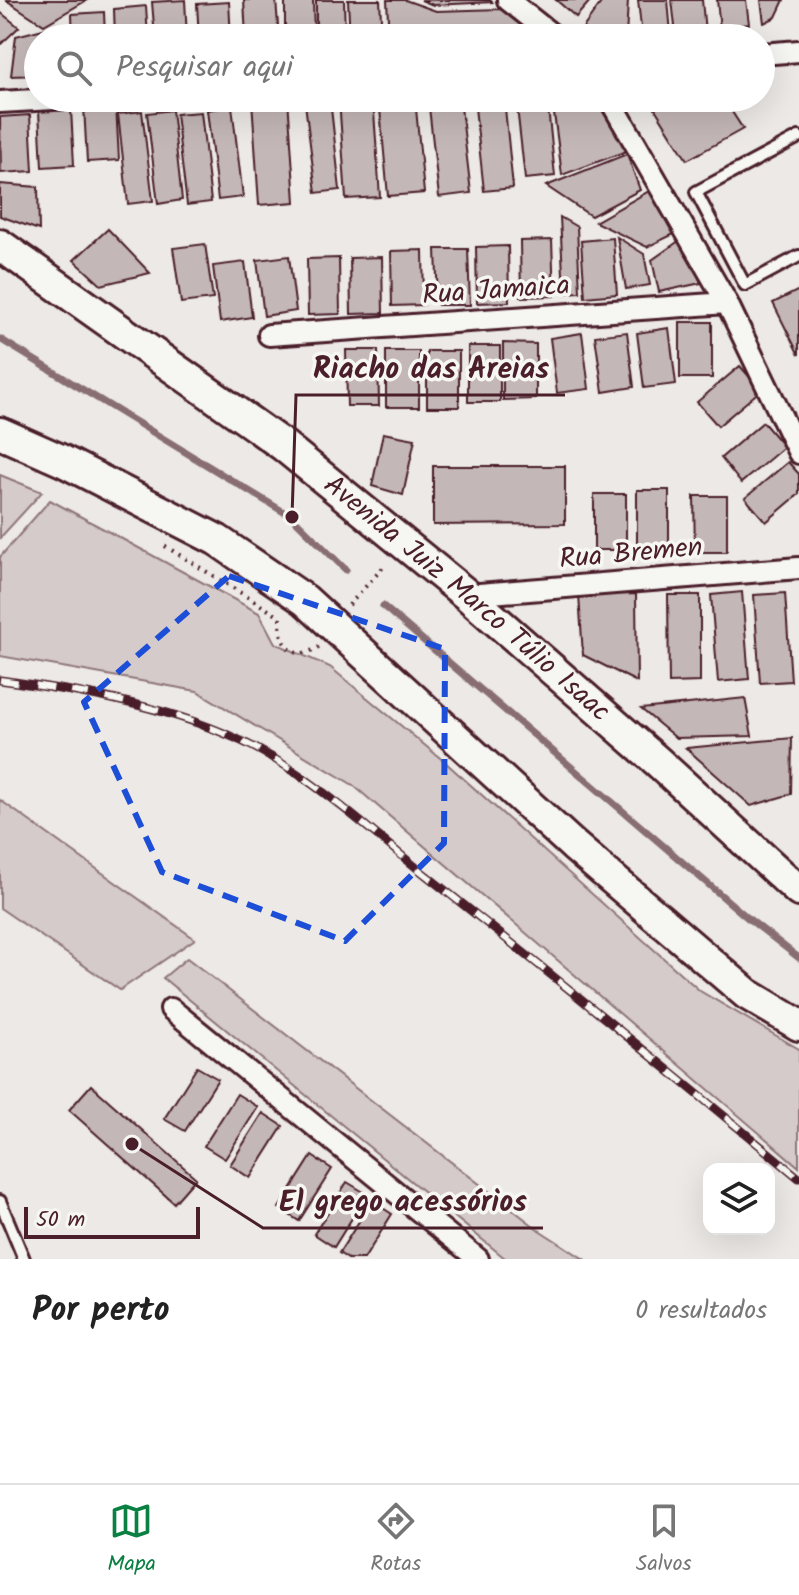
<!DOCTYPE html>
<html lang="pt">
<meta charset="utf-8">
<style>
:root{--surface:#fff;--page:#f2f2f2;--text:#222;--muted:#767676;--line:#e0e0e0;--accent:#0b8043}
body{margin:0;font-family:Kalam,sans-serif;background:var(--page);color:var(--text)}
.controls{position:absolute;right:24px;bottom:24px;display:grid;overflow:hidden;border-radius:16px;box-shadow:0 8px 32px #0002}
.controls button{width:72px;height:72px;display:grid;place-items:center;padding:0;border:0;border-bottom:2px solid var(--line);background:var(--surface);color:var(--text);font:40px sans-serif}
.scale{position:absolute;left:24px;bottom:20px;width:176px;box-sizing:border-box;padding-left:8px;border:4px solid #4a1f2b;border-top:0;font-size:22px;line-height:28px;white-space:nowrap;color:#4a1f2b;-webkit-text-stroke:6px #f6f6f2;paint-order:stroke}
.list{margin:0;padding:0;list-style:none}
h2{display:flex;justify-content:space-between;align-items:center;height:104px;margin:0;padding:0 32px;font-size:34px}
h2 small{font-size:26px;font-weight:400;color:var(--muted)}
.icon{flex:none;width:44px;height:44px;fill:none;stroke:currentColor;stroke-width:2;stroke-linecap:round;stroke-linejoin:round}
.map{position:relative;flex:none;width:799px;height:1259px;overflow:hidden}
.search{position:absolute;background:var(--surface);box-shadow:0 8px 32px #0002;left:24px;right:24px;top:24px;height:88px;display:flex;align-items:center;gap:20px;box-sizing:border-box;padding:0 28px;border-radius:44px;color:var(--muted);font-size:30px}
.sheet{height:224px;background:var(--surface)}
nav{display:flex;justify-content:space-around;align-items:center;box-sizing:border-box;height:112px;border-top:2px solid var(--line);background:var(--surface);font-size:22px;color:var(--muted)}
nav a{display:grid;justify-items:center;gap:4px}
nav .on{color:var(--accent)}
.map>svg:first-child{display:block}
</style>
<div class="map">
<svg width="799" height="1259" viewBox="0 0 799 1259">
<rect width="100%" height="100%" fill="#ece9e6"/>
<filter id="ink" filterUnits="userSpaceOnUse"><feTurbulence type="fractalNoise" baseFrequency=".0125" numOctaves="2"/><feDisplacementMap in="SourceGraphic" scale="16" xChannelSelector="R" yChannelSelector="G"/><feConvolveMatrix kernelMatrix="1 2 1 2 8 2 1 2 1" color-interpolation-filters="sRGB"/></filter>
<g filter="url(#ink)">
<g fill="#d4cbca" stroke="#8f757a" stroke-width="2">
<polygon points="0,475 42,492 0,538"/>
<polygon points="50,500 259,613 275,643 330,667 445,762 700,991 799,1049 799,1167 353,785 197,691 0,656 0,557"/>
<polygon points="0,800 195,939 120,990 0,908"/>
<polygon points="187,958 539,1230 584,1259 506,1259 163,978"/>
</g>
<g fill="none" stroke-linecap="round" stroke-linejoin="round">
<g stroke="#886e73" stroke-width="7">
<polyline points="0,339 292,517 346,570"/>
<polyline points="383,606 749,919 799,958"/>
</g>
</g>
<g fill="#c4b7b7" stroke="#4a1f2b" stroke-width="2">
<polygon points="6,0 87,0 44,25"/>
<polygon points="185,0 187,38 155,38 152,2"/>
<polygon points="244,0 276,0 279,38 246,38"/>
<polygon points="285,0 313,0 314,38 285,38"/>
<polygon points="316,0 344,0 345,38 316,38"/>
<polygon points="348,0 380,0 382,38 350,38"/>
<polygon points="387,0 405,0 436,11 502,9 538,38 389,38"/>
<polygon points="421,0 490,0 492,2 433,5"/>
<polygon points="556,0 591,0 576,17"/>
<polygon points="603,0 628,0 626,38 594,36 583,28"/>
<polygon points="638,0 668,0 671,34 642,37"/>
<polygon points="672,0 702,0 705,32 676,35"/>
<polygon points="717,0 746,0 749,24 720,28"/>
<polygon points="761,0 784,0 776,17 764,23"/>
<polygon points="229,2 231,38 199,38 197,4"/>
<polygon points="146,6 148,38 115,38 114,9"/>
<polygon points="0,12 19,27 0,45"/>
<polygon points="104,12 105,38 73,38 72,14"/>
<polygon points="58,25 58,38 38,38 38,75 11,76 16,36"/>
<polygon points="288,98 295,202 259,205 252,100"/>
<polygon points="373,98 380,197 346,199 339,99"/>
<polygon points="379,98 415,98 424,193 388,196"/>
<polygon points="428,98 460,98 471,193 439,197"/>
<polygon points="474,98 504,98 513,188 484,191"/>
<polygon points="516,98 547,98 555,176 525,179"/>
<polygon points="552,98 595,98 627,151 562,175"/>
<polygon points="670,98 723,98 743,129 687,160 654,107"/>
<polygon points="330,99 340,190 316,193 305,103"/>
<polygon points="116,105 119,160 87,162 84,106"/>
<polygon points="232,106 243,197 218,200 207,110"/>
<polygon points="71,109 74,165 42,167 39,111"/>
<polygon points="172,110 182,200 158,204 147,113"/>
<polygon points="142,111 153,201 128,204 118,114"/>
<polygon points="201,112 211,202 187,205 176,114"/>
<polygon points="30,115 33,171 1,173 0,117"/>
<polygon points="627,154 640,190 591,216 546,186"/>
<polygon points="0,184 38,187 39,230 0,216"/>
<polygon points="651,190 674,234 647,247 595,222"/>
<polygon points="560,217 577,227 580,292 564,293"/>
<polygon points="108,229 150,273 101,285 74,260"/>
<polygon points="617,237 644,254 650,285 626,289"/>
<polygon points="613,238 617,294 585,297 581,241"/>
<polygon points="683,238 701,283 659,292 652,260"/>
<polygon points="552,240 554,296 521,297 520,241"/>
<polygon points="205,244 213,299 181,303 173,248"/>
<polygon points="508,246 509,302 477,303 476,247"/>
<polygon points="436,249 468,249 470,305 438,305"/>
<polygon points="423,250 424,305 392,306 391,251"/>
<polygon points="289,256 296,311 264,316 257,260"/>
<polygon points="382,257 383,313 351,314 350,258"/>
<polygon points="339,258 340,314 308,315 307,259"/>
<polygon points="245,262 252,317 220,322 213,266"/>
<polygon points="799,290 799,355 773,303"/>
<rect x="680" y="322" width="32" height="56"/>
<polygon points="669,328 676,384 644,388 637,333"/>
<polygon points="627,332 634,387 603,392 595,336"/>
<polygon points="582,333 589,389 557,393 550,338"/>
<polygon points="503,343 536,344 536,399 503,400"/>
<rect x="468" y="346" width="32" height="56"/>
<polygon points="346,350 378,350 379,406 347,406"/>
<rect x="386" y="351" width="33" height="56"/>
<rect x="427" y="351" width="32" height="56"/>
<polygon points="740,366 761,390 718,426 697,402"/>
<polygon points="763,422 784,447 741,483 721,458"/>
<polygon points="383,433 415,439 403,495 372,486"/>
<polygon points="788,462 799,474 799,494 766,522 745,498"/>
<polygon points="433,466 565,466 565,524 433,525"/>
<rect x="637" y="490" width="32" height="55"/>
<rect x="594" y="494" width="32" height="56"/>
<polygon points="694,496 727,496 727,552 695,552"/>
<polygon points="742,592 749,679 718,682 711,595"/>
<polygon points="785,593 791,681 760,683 754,595"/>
<polygon points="636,594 637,682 583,655 579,595"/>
<polygon points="668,595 700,595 700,682 669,683"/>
<polygon points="745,698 752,736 676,738 641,709"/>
<polygon points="792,738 791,794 751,806 686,748"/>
<polygon points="197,1067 218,1079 185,1131 164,1119"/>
<polygon points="91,1085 196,1178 174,1203 69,1110"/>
<polygon points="237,1094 258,1107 225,1159 204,1146"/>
<polygon points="263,1113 283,1126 250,1178 230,1165"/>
<polygon points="312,1156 332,1169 299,1221 279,1208"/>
<polygon points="347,1182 367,1194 334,1247 314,1234"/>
<polygon points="372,1201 392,1214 364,1259 348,1259 339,1253"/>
</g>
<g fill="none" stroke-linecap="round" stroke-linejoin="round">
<g stroke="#4a1f2b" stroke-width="16">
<g id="lane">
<polyline points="799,137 696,192 745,285 799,256"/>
<polyline points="0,1201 24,1259"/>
</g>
</g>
<g stroke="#4a1f2b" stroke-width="26">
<g id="street">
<polyline points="508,0 556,38"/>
<polyline points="761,54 799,51"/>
<polyline points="609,98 727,303 799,453"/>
<polyline points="0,102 71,98"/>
<polyline points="269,335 727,303"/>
<polyline points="467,595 799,568"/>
<polyline points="171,1009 478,1259"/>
</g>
</g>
<g stroke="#4a1f2b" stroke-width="36">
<g id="primary">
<path id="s1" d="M0,245l284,201 183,149 190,166 142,130"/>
<polyline points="0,433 63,461 217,540 305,600 574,846 747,994 799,1025"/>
</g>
</g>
<g stroke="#4a1f2b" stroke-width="4" stroke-dasharray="2 6" stroke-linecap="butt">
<path d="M165,546l115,71c-1,28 11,46 39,30"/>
<polyline points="349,605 386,564"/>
</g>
<use href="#lane" stroke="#f6f6f2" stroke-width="10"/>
<use href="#street" stroke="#f6f6f2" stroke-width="20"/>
<use href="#primary" stroke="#f6f6f2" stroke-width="30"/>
<g stroke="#4a1f2b" stroke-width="9">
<path id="rail" d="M0,680c79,11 162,25 235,58 71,32 131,90 192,138 126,99 249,200 372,302"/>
</g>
<use href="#rail" stroke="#f6f6f2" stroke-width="6" stroke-dasharray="18" stroke-linecap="butt"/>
</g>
</g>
<path fill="none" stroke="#1d4ed8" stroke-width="6" stroke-dasharray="16 10" stroke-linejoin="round" d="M229,576l216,73 -1,194 -99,98 -183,-69 -78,-170z"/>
<g text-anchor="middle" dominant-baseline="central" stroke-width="7" stroke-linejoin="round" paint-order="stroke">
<g font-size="28" fill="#4a1f2b" stroke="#f6f6f2">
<text transform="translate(496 291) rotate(-4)">Rua Jamaica</text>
<text transform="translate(631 554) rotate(-5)">Rua Bremen</text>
<text stroke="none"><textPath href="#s1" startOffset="586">Avenida Juiz Marco Túlio Isaac</textPath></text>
</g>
</g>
<path fill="none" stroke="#4a1f2b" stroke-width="3" d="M292 517L296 395H565M132 1144L263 1228H543"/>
<g fill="#4a1f2b" stroke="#f6f6f2" stroke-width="3">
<circle cx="292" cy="517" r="8"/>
<circle cx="132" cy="1144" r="8"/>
</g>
<g font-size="30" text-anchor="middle" font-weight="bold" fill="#4a1f2b" stroke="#f6f6f2" stroke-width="7" stroke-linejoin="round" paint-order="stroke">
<text x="431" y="378">Riacho das Areias</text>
<text x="403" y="1211">El grego acessórios</text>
</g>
</svg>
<div class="controls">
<button><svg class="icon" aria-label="layers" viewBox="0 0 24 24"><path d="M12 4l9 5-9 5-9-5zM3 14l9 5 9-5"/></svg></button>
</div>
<div class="scale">50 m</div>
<div class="search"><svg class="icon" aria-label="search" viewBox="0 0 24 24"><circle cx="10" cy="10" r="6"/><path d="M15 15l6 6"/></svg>Pesquisar aqui</div>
</div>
<section class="sheet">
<h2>Por perto<small>0 resultados</small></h2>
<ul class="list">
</ul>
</section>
<nav>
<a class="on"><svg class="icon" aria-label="map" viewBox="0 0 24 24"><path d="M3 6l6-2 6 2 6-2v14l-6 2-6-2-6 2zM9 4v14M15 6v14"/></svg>Mapa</a>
<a><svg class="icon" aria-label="directions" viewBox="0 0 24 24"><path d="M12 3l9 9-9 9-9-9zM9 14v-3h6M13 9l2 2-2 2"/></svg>Rotas</a>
<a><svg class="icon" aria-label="saved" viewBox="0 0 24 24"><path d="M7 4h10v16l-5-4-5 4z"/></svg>Salvos</a>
</nav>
